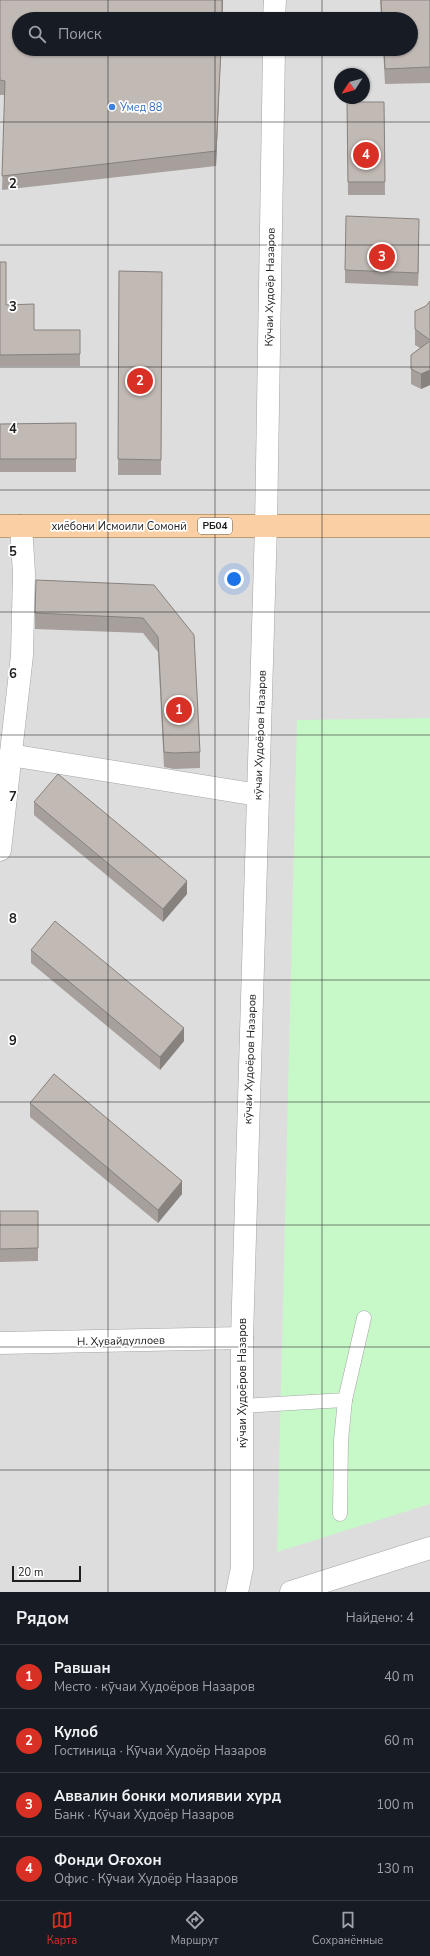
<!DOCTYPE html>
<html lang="ru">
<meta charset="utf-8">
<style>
:root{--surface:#171b24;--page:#242831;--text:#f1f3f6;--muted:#9ea1a6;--line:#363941;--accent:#d93025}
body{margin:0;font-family:"Nunito Sans",sans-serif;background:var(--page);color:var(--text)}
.compass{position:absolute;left:334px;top:68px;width:36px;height:36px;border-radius:50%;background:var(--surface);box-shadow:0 1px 3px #0004;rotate:234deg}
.scale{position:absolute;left:12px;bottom:10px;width:69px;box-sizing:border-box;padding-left:4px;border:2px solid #202020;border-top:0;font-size:11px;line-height:14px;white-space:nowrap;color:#202020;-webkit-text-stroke:3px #fff;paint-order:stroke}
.you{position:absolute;left:234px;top:579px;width:14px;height:14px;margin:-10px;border:3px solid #fff;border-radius:50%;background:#1a73e8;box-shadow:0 0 0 6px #1a73e833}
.badge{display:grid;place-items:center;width:26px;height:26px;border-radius:50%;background:var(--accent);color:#fff;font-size:13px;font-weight:700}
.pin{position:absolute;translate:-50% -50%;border:2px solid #fff;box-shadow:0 1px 4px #0006}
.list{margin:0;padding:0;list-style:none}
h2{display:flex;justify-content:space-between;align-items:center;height:52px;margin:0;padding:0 16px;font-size:17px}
h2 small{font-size:13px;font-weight:400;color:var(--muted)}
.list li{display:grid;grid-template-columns:26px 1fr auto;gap:12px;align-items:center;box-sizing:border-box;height:64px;padding:0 16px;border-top:1px solid var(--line)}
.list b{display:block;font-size:15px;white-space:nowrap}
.list p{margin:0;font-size:13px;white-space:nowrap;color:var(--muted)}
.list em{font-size:13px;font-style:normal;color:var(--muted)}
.icon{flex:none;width:22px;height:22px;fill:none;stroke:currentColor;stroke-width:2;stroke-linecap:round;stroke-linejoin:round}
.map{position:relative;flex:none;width:430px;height:1592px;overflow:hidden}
.search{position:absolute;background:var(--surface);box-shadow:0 1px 3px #0004;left:12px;right:12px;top:12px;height:44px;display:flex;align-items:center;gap:10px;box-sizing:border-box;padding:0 14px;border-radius:22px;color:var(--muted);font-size:15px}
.sheet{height:308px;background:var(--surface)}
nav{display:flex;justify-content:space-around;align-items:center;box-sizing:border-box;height:56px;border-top:1px solid var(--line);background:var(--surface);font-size:11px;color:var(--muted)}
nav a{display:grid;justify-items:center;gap:2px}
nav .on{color:var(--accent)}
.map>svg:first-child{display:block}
</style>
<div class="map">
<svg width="430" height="1592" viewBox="0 0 430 1592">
<rect width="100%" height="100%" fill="#f1ede7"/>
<path fill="#deddde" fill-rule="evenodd" d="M0,0h430v1592h-430zM19,19h392v30h-392zM340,74h24v24h-24z"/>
<polygon fill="#c7f8c8" points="430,718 430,1504 277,1552 297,720"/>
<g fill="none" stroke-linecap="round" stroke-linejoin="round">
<g stroke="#a4a4a4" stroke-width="15">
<g id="service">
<polyline points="242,1406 345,1400 364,1318"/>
<polyline points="340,1514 341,1440 345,1400"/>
</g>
</g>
<g stroke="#a4a4a4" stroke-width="23">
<g id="minor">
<polyline points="10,755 258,795"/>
<polyline points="0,850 22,655 24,573 21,526"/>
<polyline points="291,1592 430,1548"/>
</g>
</g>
<g stroke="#a4a4a4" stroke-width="23">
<g id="tertiary">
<polyline points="274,19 275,0"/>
<polyline points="0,1343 242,1338"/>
<polyline points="237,1592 242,1568 242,1338 266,526 274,49"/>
</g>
</g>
<g stroke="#995f04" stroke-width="23">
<polyline id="primary" points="0,526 430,526"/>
</g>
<use href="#service" stroke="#fff" stroke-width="14"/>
<use href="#minor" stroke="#fff" stroke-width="22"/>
<use href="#tertiary" stroke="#fff" stroke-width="22"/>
<use href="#primary" stroke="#f9cfa3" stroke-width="22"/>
</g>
<g fill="#a69f9b">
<polygon points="0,0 223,0 222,19 19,19 221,49 216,166 2,190 5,95 0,95"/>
<polygon points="380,0 430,0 430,83 385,84 383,49 411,49 411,19 381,19"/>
<polygon points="347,102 384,102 385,195 348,195"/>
<polygon points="419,232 418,286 345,283 345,270"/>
<polygon points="0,262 6,305 34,330 80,330 80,366 0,366"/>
<polygon points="119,271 162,272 161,475 118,475"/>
<polygon points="430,301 430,385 421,389 411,384 411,355 420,348 415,345 415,329 426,306"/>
<polygon points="76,423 76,472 0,472 0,424"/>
<polygon points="154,585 200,752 200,768 174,769 164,767 158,652 143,633 35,629 35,613"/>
<polygon points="34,802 187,894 163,922 34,815"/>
<polygon points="31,950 184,1041 160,1070 31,963"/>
<polygon points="30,1103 182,1194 158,1223 30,1117"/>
<polygon points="0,1211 38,1211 38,1261 0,1262"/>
</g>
<g fill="#87827e">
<polygon points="222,0 223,0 222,19"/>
<polygon points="221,49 216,166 216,151"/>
<polygon points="419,219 419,232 418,286 418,273"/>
<polygon points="430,370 430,385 421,389 421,374"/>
<polygon points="187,881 187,894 163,922 163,909"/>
<polygon points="184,1028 184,1041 160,1070 160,1057"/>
<polygon points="182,1181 182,1194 158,1223 158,1210"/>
</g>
<g fill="#c1b9b4" stroke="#87827e">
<polygon points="0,0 222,0 222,19 19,19 19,49 221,49 216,151 2,176 5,81 0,80"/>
<polygon points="381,0 430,0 430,67 385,69 384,49 411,49 411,19 382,19"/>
<polygon points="347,102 384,102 385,182 348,182"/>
<polygon points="346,216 419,219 418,273 345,270"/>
<polygon points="0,262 6,262 6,305 34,304 34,330 80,330 80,354 0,355"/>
<polygon points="119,271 162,272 161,460 118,459"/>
<polygon points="430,301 430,340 415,329 415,311 426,306"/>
<polygon points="430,341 430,370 421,374 411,369 411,355"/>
<polygon points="76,423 76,459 0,459 0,424"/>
<polygon points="36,580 154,585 194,635 200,752 174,753 164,752 158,637 143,618 35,613"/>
<polygon points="58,774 187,881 163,909 34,802"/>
<polygon points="55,921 184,1028 160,1057 31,950"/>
<polygon points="54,1074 182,1181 158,1210 30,1103"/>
<polygon points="0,1211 38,1211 38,1248 0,1249"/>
</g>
<path fill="none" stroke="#202020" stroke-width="1" stroke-opacity="0.55" d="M108,0v19M215,0v19M322,0v19M108,49v1543M215,49v1543M322,49v1543M0,122h430M0,245h430M0,367h430M0,490h430M0,612h430M0,735h430M0,857h430M0,980h430M0,1102h430M0,1225h430M0,1347h430M0,1470h430"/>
<circle fill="#3f7fe0" stroke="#fff" stroke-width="1.5" cx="112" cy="107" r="4"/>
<g text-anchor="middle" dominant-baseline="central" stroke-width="3.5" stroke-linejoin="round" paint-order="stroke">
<rect fill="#fff" stroke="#636363" stroke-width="1" x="198" y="518" width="34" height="16" rx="3"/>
<g font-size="10" font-weight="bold" fill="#202020">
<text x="215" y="526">РБ04</text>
</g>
<g font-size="11" fill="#366cbe" stroke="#fff" text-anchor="start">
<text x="120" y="107">Умед 88</text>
</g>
<g font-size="11" fill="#202020" stroke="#fff">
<text transform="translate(270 287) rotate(-89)">Кӯчаи Худоёр Назаров</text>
<text x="119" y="526">хиёбони Исмоили Сомонӣ</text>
<text transform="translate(260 735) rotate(-88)">кӯчаи Худоёров Назаров</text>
<text transform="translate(250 1059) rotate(-88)">кӯчаи Худоёров Назаров</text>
<text transform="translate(121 1341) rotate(-1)">Н. Ҳувайдуллоев</text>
<text transform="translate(242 1383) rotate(-90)">кӯчаи Худоёров Назаров</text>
</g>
</g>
<g font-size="13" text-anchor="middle" font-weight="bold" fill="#202020" stroke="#fff" stroke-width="3.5" stroke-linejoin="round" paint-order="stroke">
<text x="13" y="188">2</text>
<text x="13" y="311">3</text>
<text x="13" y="433">4</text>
<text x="13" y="556">5</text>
<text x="13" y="678">6</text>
<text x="13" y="801">7</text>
<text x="13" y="923">8</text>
<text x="13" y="1045">9</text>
</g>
</svg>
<svg class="compass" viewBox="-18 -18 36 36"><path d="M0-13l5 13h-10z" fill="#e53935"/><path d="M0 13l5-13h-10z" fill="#9ea1a6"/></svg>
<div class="scale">20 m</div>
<div class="you"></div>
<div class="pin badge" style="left:179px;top:710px">1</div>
<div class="pin badge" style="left:140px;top:381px">2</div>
<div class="pin badge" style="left:382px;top:257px">3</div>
<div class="pin badge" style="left:366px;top:155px">4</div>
<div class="search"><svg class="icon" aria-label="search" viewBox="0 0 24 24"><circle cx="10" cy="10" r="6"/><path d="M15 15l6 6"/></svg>Поиск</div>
</div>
<section class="sheet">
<h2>Рядом<small>Найдено: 4</small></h2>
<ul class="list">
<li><span class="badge">1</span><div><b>Равшан</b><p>Место · кӯчаи Худоёров Назаров</p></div><em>40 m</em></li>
<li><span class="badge">2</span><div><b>Кулоб</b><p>Гостиница · Кӯчаи Худоёр Назаров</p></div><em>60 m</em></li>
<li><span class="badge">3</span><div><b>Аввалин бонки молиявии хурд</b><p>Банк · Кӯчаи Худоёр Назаров</p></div><em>100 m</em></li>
<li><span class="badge">4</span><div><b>Фонди Оғохон</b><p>Офис · Кӯчаи Худоёр Назаров</p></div><em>130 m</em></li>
</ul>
</section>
<nav>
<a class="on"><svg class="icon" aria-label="map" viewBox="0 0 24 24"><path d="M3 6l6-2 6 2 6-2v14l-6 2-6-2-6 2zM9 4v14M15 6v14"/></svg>Карта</a>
<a><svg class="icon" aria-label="directions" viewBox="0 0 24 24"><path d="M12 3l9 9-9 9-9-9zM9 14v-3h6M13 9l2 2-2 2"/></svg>Маршрут</a>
<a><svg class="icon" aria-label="saved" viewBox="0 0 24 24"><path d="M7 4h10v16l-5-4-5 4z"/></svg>Сохранённые</a>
</nav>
